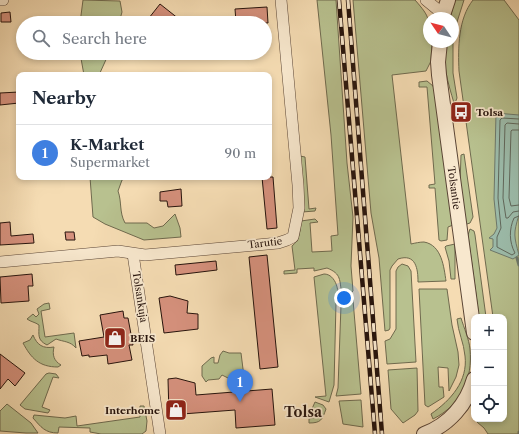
<!DOCTYPE html>
<meta charset="utf-8">
<style>
:root{--surface:#fff;--page:#f6f6f7;--text:#1f2937;--muted:#747a83;--line:#e0e1e3;--accent:#8f2418}
body{margin:0;font-family:"Libre Caslon Text",serif;background:var(--page);color:var(--text)}
.controls{position:absolute;right:12px;bottom:12px;display:grid;overflow:hidden;border-radius:8px;box-shadow:0 2px 6px #0003}
.controls button{width:36px;height:36px;display:grid;place-items:center;padding:0;border:0;border-bottom:1px solid var(--line);background:var(--surface);color:var(--text);font:20px sans-serif}
.compass{position:absolute;left:423px;top:12px;width:36px;height:36px;border-radius:50%;background:var(--surface);box-shadow:0 2px 6px #0003;rotate:305deg}
.you{position:absolute;left:344px;top:298px;width:14px;height:14px;margin:-10px;border:3px solid #fff;border-radius:50%;background:#1a73e8;box-shadow:0 0 0 6px #1a73e833}
.badge{display:grid;place-items:center;width:26px;height:26px;border-radius:50%;background:var(--accent);color:#fff;font-size:13px;font-weight:700}
.pin{position:absolute;translate:-50% -33px;filter:drop-shadow(0 1px 2px #0008)}
.pin::after{content:'';position:absolute;top:21px;width:14px;height:12px;background:inherit;clip-path:polygon(0 0,100% 0,50% 100%)}
.list{margin:0;padding:0;list-style:none}
h2{display:flex;justify-content:space-between;align-items:center;height:52px;margin:0;padding:0 16px;font-size:17px}
h2 small{font-size:13px;font-weight:400;color:var(--muted)}
.list li{display:grid;grid-template-columns:26px 1fr auto;gap:12px;align-items:center;box-sizing:border-box;height:56px;padding:0 16px;border-top:1px solid var(--line)}
.list b{display:block;font-size:15px;white-space:nowrap}
.list p{margin:0;font-size:13px;white-space:nowrap;color:var(--muted)}
.list em{font-size:13px;font-style:normal;color:var(--muted)}
.icon{flex:none;width:22px;height:22px;fill:none;stroke:currentColor;stroke-width:2;stroke-linecap:round;stroke-linejoin:round}
.map{position:relative;flex:none;width:519px;height:434px;overflow:hidden}
.search{position:absolute;background:var(--surface);box-shadow:0 2px 6px #0003;left:16px;top:16px;width:256px;height:44px;display:flex;align-items:center;gap:10px;box-sizing:border-box;padding:0 14px;border-radius:22px;color:var(--muted);font-size:15px}
.panel{position:absolute;background:var(--surface);box-shadow:0 2px 6px #0003;left:16px;top:72px;width:256px;height:108px;border-radius:8px}
.map>svg:first-child{display:block}
</style>
<div class="map">
<svg width="519" height="434" viewBox="0 0 519 434">
<rect width="100%" height="100%" fill="#f5dcb3"/>
<filter id="stains"><feTurbulence type="fractalNoise" baseFrequency=".005" numOctaves="4"/><feColorMatrix values="0 0 0 0 .2 0 0 0 0 .09 0 0 0 0 .02 0 0 0 .5 -.17"/></filter>
<radialGradient id="worn" r=".72"><stop offset=".6" stop-color="#630" stop-opacity="0"/><stop offset="1" stop-color="#630" stop-opacity=".3"/></radialGradient>
<g fill="#b8c18f" stroke="#6f6a4e">
<polygon points="83,0 120,1 122,12 119,23 80,23"/>
<path d="M317,0h19l11,163 6,54 -2,49 2,25 -4,4 -7,-1c-3,-14 0,-20 -15,-26l-13,3v-3l-17,1v4l-13,1v-3l11,-1 -3,-24c8,-6 8,-16 9,-25l14,-2 3,3 -8,1 2,29 20,-1 -1,-15 7,-1 -7,-100z"/>
<path d="M353,0h62c16,18 14,19 14,42h3l-1,19 -5,10 -34,4 19,169c4,-1 9,-2 13,-2 18,3 20,26 22,39l-28,1c0,-13 -2,-29 -20,-23l-6,7 -2,4v58l-1,2 -4,1 -6,-73 -8,-45z"/>
<polygon points="455,0 464,0 457,22 453,42 453,18 450,18"/>
<path d="M473,0h31l15,20v414h-31l-4,-6 -7,-6 1,-3h26v-102h-11l-34,-246c-1,-23 -1,-52 14,-71z"/>
<path d="M445,42h8v31l4,25 -2,5h-1c-6,-20 -12,-40 -9,-61z"/>
<polygon points="80,53 109,53 99,75 84,75"/>
<polygon points="427,81 433,86 435,91 453,225 448,227 447,240 441,241 439,240 435,188 429,188 429,185 435,184 427,87 419,87 419,82"/>
<polygon points="464,154 473,217 470,223 467,224 465,223 460,184 461,155"/>
<polygon points="300,156 305,157 309,209 316,208 315,211 302,212"/>
<path d="M90,177h38l-6,3 -4,11c4,11 1,21 7,32h22l7,5 9,-2 12,-12 5,14 1,9 -37,3 -39,-16 -12,-7z"/>
<polygon points="470,229 474,231 475,235 486,317 479,317 468,235"/>
<polygon points="455,244 455,279 451,279 449,261 445,247 446,246"/>
<polygon points="402,264 408,266 411,271 416,362 387,364 385,341 390,339 396,329 396,271 398,267"/>
<path d="M324,274c12,0 17,19 12,29l-2,82 -5,17 -14,-5 11,-1 -12,-119z"/>
<polygon points="419,289 447,289 452,325 458,352 459,365 456,377 449,391 448,368 438,367 439,387 443,387 444,397 428,407 425,405"/>
<polygon points="353,300 361,394 336,396 338,388 341,305 344,301"/>
<path d="M49,303l1,6 -9,2 4,26 29,-4 2,15c-6,-7 -12,-6 -20,-9l-9,6c-10,-5 -8,-10 -8,-20 -4,-3 -8,-3 -12,-6l6,-5 3,3 3,-3 -2,-5 7,-5z"/>
<path d="M461,318c3,10 8,21 9,31 3,30 -9,56 -37,70l-2,-5c20,-14 37,-33 34,-58 -1,-13 -7,-24 -8,-37z"/>
<path d="M33,335c4,10 10,14 21,12 -2,8 0,14 7,18l-3,2c-19,0 -27,-9 -35,-24l7,-3z"/>
<polygon points="223,351 229,353 241,353 244,377 230,379 222,375 219,379 208,380 206,382 202,376 202,366 211,358 214,357 214,363 218,363 220,355"/>
<polygon points="417,368 418,411 415,415 403,423 391,409 388,370"/>
<polygon points="49,373 56,374 59,378 53,377 42,407 50,410 48,413 25,409 20,405 46,374"/>
<polygon points="361,400 363,427 343,424 339,401"/>
<path d="M315,402l8,3 3,4c-4,11 -5,14 -17,14v-4l11,-3v-6l-9,1z"/>
<polygon points="7,404 31,423 38,433 26,433 0,431 0,411"/>
<path d="M140,406h4l3,15 -1,10 -4,3h-41l-11,-2v-4l-31,-1 -1,6c-13,0 -17,-6 -25,-15l1,-3 31,3 11,-2 1,10 63,-9z"/>
</g>
<path fill="#9cbcab" stroke="#6d786b" d="M496,113l23,2v100c-6,19 -5,21 0,40l-6,4 -23,-9 3,-3v-8l-4,-1 5,-4 3,-6 -3,-29z"/>
<g fill="none" stroke-linecap="round" stroke-linejoin="round">
<g stroke="#61685c" stroke-width="1">
<path d="M519,119l-17,-1 -2,2 -2,78 3,30 -4,9v10l15,8 3,-2c-6,-11 -6,-24 -1,-35l5,-2"/>
<polyline points="519,124 507,123 505,125 503,198 506,218 508,218 513,212 519,211"/>
<polyline points="519,130 512,130 511,131 509,198 511,206 519,205"/>
</g>
<g stroke="#6d786b" stroke-width="3">
<polyline points="517,258 519,265"/>
<polyline points="519,434 519,432"/>
</g>
</g>
<g fill="#d6917d" stroke="#26130c">
<polygon points="160,4 184,23 145,23"/>
<polygon points="267,7 268,23 236,22 235,9"/>
<polygon points="10,12 11,22 1,22 1,13"/>
<polygon points="19,92 19,103 0,105 0,93"/>
<polygon points="262,177 273,177 277,228 267,229"/>
<polygon points="181,189 182,206 168,207 167,201 160,201 160,192"/>
<polygon points="10,222 11,236 33,234 34,243 0,245 0,223"/>
<polygon points="65,232 74,232 75,240 66,240"/>
<polygon points="267,255 278,367 260,369 249,257"/>
<polygon points="216,261 217,270 176,275 175,265"/>
<polygon points="32,274 33,286 28,286 29,301 1,303 0,277"/>
<polygon points="170,296 188,301 187,313 198,314 198,329 164,333 159,298"/>
<polygon points="123,311 124,318 128,318 133,345 129,345 132,360 108,364 107,355 89,357 89,355 82,356 79,341 104,337 100,315"/>
<polygon points="0,354 25,373 15,386 8,379 0,389"/>
<polygon points="176,378 195,383 196,395 272,389 275,425 236,428 235,410 169,415 168,379"/>
</g>
<g fill="none" stroke-linecap="round" stroke-linejoin="round">
<g stroke="#5a4536" stroke-width="12">
<g id="minor">
<polyline points="0,0 3,0"/>
<polyline points="426,0 443,14"/>
<polyline points="133,254 160,434"/>
<polyline points="0,262 118,251 145,255 278,243 287,240 293,237 299,208 298,185 281,0"/>
</g>
</g>
<g stroke="#5a4536" stroke-width="16">
<g id="tertiary">
<polyline points="442,18 448,0"/>
<polyline points="440,42 438,62 439,75 474,333"/>
<path d="M424,434c25,-9 43,-30 50,-55"/>
</g>
</g>
<use href="#minor" stroke="#f8e8ce" stroke-width="11"/>
<use href="#tertiary" stroke="#f8e8ce" stroke-width="14"/>
<g stroke="#26130c" stroke-width="4.5">
<g id="rail">
<polyline points="339,0 375,434"/>
<polyline points="348,0 382,434"/>
</g>
</g>
<use href="#rail" stroke="#f8e8ce" stroke-width="3" stroke-dasharray="9" stroke-linecap="butt"/>
</g>
<defs>
<g id="bus-square" transform="scale(1.15)"><rect x="-9" y="-9" width="18" height="18" rx="4" fill="#8f2418" stroke="#f8e8ce"/><path d="M-5-6H5V4H4V6H2V4H-2V6H-4V4H-5ZM-3.5-4V0h7V-4ZM-3.5 1.2v1.5H-2V1.2ZM2 1.2v1.5H3.5V1.2Z" fill="#fff"/></g>
<g id="shop-square" transform="scale(1.15)"><rect x="-9" y="-9" width="18" height="18" rx="4" fill="#8f2418" stroke="#f8e8ce"/><path d="M-5-2.5h2.3a2.7 3.5 0 0 1 5.4 0H5L5.5 6h-11ZM-1.5-2.5h3a1.5 2.3 0 0 0-3 0Z" fill="#fff"/></g>
</defs>
<g fill-rule="evenodd">
<use href="#bus-square" x="461" y="112"/>
<use href="#shop-square" x="115" y="338"/>
<use href="#shop-square" x="176" y="410"/>
</g>
<g text-anchor="middle" dominant-baseline="central" stroke-width="3.5" stroke-linejoin="round" paint-order="stroke">
<g font-size="10" font-weight="bold" fill="#26130c" stroke="#f8e8ce" text-anchor="start">
<text x="476" y="112">Tolsa</text>
<text x="130" y="338">BEIS</text>
<text x="160" y="410" text-anchor="end">Interhome</text>
</g>
<g font-size="10" fill="#26130c" stroke="#f8e8ce">
<text transform="translate(454 188) rotate(82)">Tolsantie</text>
<text transform="translate(265 243) rotate(-7)">Tarutie</text>
<text transform="translate(140 297) rotate(81)">Tolsankuja</text>
</g>
<g font-size="14" font-weight="bold" fill="#26130c" stroke="#f8e8ce">
<text x="303" y="412">Tolsa</text>
</g>
</g>
<rect width="100%" height="100%" filter="url(#stains)"/>
<rect width="100%" height="100%" fill="url(#worn)"/>
</svg>
<div class="controls">
<button>+</button>
<button>−</button>
<button><svg class="icon" aria-label="locate" viewBox="0 0 24 24"><circle cx="12" cy="12" r="6"/><path d="M12 2v4M12 18v4M2 12h4M18 12h4"/></svg></button>
</div>
<svg class="compass" viewBox="-18 -18 36 36"><path d="M0-13l5 13h-10z" fill="#e53935"/><path d="M0 13l5-13h-10z" fill="#747a83"/></svg>
<div class="you"></div>
<div class="pin badge" style="left:240px;top:402px;background:#3f7fe0">1</div>
<div class="search"><svg class="icon" aria-label="search" viewBox="0 0 24 24"><circle cx="10" cy="10" r="6"/><path d="M15 15l6 6"/></svg>Search here</div>
<section class="panel">
<h2>Nearby<small></small></h2>
<ul class="list">
<li><span class="badge" style="background:#3f7fe0">1</span><div><b>K-Market</b><p>Supermarket</p></div><em>90 m</em></li>
</ul>
</section>
</div>
